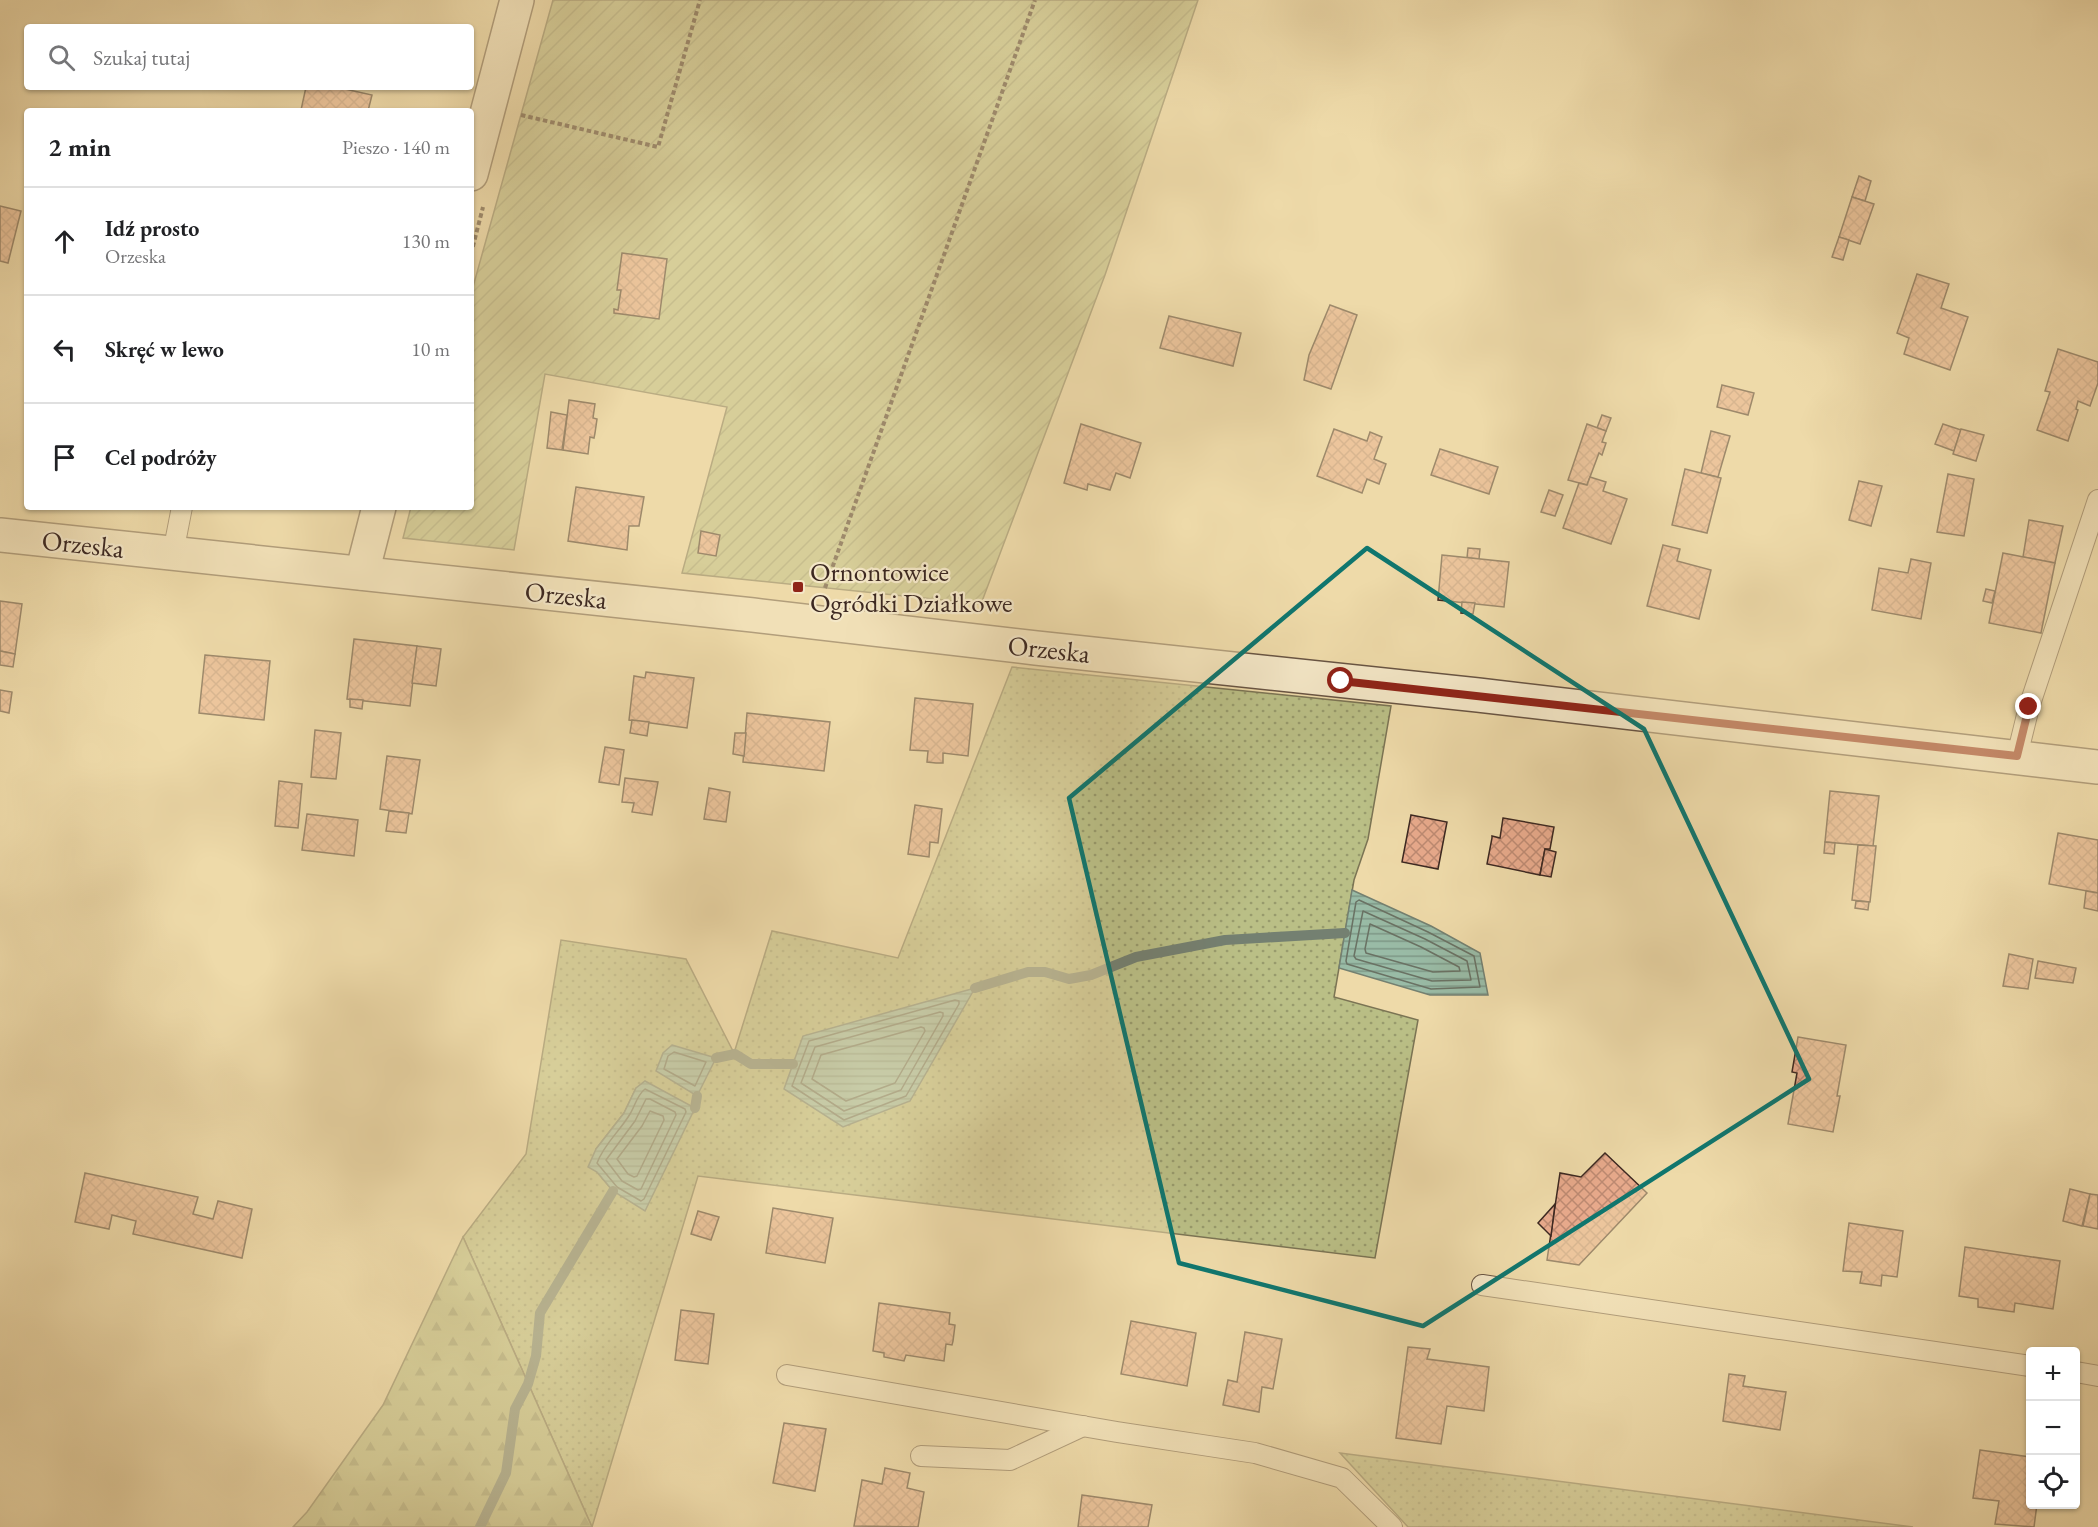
<!DOCTYPE html>
<html lang="pl">
<meta charset="utf-8">
<style>
:root{--surface:#fff;--page:#f6f6f6;--text:#202124;--muted:#757577;--line:#e0e0e0}
body{margin:0;font-family:"EB Garamond",serif;background:var(--page);color:var(--text)}
.controls{position:absolute;right:18px;bottom:18px;display:grid;overflow:hidden;border-radius:6px;box-shadow:0 2px 4px #0004}
.controls button{width:54px;height:54px;display:grid;place-items:center;padding:0;border:0;border-bottom:2px solid var(--line);background:var(--surface);color:var(--text);font:30px sans-serif}
.stop{position:absolute;width:18px;height:18px;margin:-14px;border:4px solid #8f2418;border-radius:50%;background:#fff}
.stop.end{background:#8f2418;border-color:#fff;box-shadow:0 2px 6px #0008}
.list{margin:0;padding:0;list-style:none}
h2{display:flex;justify-content:space-between;align-items:center;height:78px;margin:0;padding:0 24px;font-size:26px}
h2 small{font-size:20px;font-weight:400;color:var(--muted)}
.list li{display:grid;grid-template-columns:39px 1fr auto;gap:18px;align-items:center;box-sizing:border-box;height:108px;padding:0 24px;border-top:2px solid var(--line)}
.list b{display:block;font-size:22px;white-space:nowrap}
.list p{margin:0;font-size:20px;white-space:nowrap;color:var(--muted)}
.list em{font-size:20px;font-style:normal;color:var(--muted)}
.icon{flex:none;width:33px;height:33px;fill:none;stroke:currentColor;stroke-width:2;stroke-linecap:round;stroke-linejoin:round}
.map{position:relative;flex:none;width:2098px;height:1527px;overflow:hidden}
.search{position:absolute;background:var(--surface);box-shadow:0 2px 4px #0004;left:24px;top:24px;width:450px;height:66px;display:flex;align-items:center;gap:15px;box-sizing:border-box;padding:0 21px;border-radius:6px;color:var(--muted);font-size:22px}
.panel{position:absolute;background:var(--surface);box-shadow:0 2px 4px #0004;left:24px;top:108px;width:450px;height:402px;border-radius:6px}
.map>svg:first-child{display:block}
</style>
<div class="map">
<svg width="2098" height="1527" viewBox="0 0 2098 1527">
<defs>
<pattern id="grass-dots" width="8" height="8" patternUnits="userSpaceOnUse" patternTransform="scale(1.5)"><rect width="8" height="8" fill="#babf86"/><path d="M2 2h.1M6 6h.1" fill="none" stroke="#989b6d" stroke-width="1.8" stroke-linecap="round"/></pattern>
<pattern id="forest-firs" width="22" height="20" patternUnits="userSpaceOnUse" patternTransform="scale(1.5)"><rect width="22" height="20" fill="#babf86"/><path d="M5 1l3.5 6h-7zM16 11l3.5 6h-7z" fill="#989b6d"/></pattern>
<pattern id="garden-furrows" width="10" height="10" patternUnits="userSpaceOnUse" patternTransform="scale(1.5)"><rect width="10" height="10" fill="#babf86"/><path d="M-1 1l2-2M0 10L10 0M9 11l2-2" fill="none" stroke="#989b6d"/></pattern>
<pattern id="water-rules" width="6" height="5" patternUnits="userSpaceOnUse" patternTransform="scale(1.5)"><rect width="6" height="5" fill="#99bba6"/><path d="M0 2.5h6" fill="none" stroke="#7e9887"/></pattern>
<pattern id="building-cross-hatch" width="8" height="8" patternUnits="userSpaceOnUse" patternTransform="scale(1.5)"><rect width="8" height="8" fill="#e8aa8c"/><path d="M0 0l8 8M0 8l8-8" fill="none" stroke="#bd8a72"/></pattern>
</defs>
<rect width="100%" height="100%" fill="#eedaa9"/>
<filter id="stains"><feTurbulence type="fractalNoise" baseFrequency=".00333" numOctaves="4"/><feColorMatrix values="0 0 0 0 .2 0 0 0 0 .09 0 0 0 0 .02 0 0 0 .5 -.17"/></filter>
<radialGradient id="worn" r=".72"><stop offset=".6" stop-color="#630" stop-opacity="0"/><stop offset="1" stop-color="#630" stop-opacity=".3"/></radialGradient>
<g fill="url(#grass-dots)" stroke="#7b7454" stroke-width="1.5" fill-rule="evenodd">
<path d="M1012,667l379,39 -23,133 -14,41 -20,117 84,23 -43,238 -677,-82 -106,351 -129,-290 63,-83 35,-214 125,19 48,94 38,-122 126,27zM636,1088l-23,103 -16,-19 -1,-23 28,-36z"/>
<polygon points="1340,1453 1913,1527 1408,1527"/>
</g>
<polygon fill="url(#forest-firs)" stroke="#7b7454" stroke-width="1.5" points="463,1237 592,1527 293,1527 307,1512 383,1405"/>
<polygon fill="url(#garden-furrows)" stroke="#7b7454" stroke-width="1.5" points="553,0 1198,0 1105,275 981,604 682,573 727,407 545,374 514,550 403,538 411,507 471,507 471,294"/>
<g fill="url(#water-rules)" stroke="#748071" stroke-width="1.5">
<polygon points="1352,890 1431,926 1480,953 1488,995 1430,995 1339,968"/>
<polygon points="975,988 910,1101 843,1127 784,1089 803,1036"/>
<polygon points="672,1045 716,1058 697,1096 656,1071 663,1053"/>
<polygon points="645,1081 695,1108 645,1211 613,1191 597,1172 588,1167 596,1149 624,1113 636,1088"/>
</g>
<g fill="none" stroke-linecap="round" stroke-linejoin="round">
<g stroke="#6a7264" stroke-width="1.5">
<polygon points="1359,900 1428,932 1474,956 1480,987 1431,989 1347,964 1346,961 1356,902"/>
<polygon points="1363,911 1425,939 1467,961 1471,980 1432,981 1356,959 1354,956"/>
<polygon points="1370,924 1421,947 1459,967 1460,971 1433,972 1366,953 1365,949"/>
<polygon points="955,1000 959,1001 959,1004 906,1096 844,1120 792,1086 809,1041"/>
<polygon points="940,1012 943,1013 943,1016 901,1090 844,1111 801,1083 815,1047"/>
<polygon points="921,1027 924,1028 925,1031 895,1083 846,1101 812,1079 821,1055"/>
<polygon points="674,1052 706,1062 695,1086 664,1069 668,1056"/>
<path d="M645,1089l40,20 1,3 -42,87 -3,2 -24,-14 -20,-24c7,-19 23,-32 33,-49 5,-8 7,-19 15,-25z"/>
<polygon points="646,1099 650,1099 675,1112 676,1115 641,1189 638,1190 622,1181 606,1160 635,1121"/>
<polygon points="650,1111 663,1116 664,1120 637,1176 634,1177 628,1174 617,1159 642,1126"/>
</g>
<g stroke="#748071" stroke-width="10">
<polyline points="975,988 1028,972 1045,972 1069,979 1091,975 1136,957 1225,940 1345,933"/>
<polyline points="716,1058 735,1054 751,1064 793,1064"/>
<polyline points="695,1108 697,1096"/>
<polyline points="480,1527 506,1473 515,1409 528,1384 536,1356 540,1313 613,1191"/>
</g>
</g>
<g fill="url(#building-cross-hatch)" stroke="#3c2821" stroke-width="1.5">
<polygon points="306,87 336,87 372,95 368,111 301,110"/>
<polygon points="1859,176 1871,181 1865,201 1852,197"/>
<polygon points="1852,197 1874,204 1860,244 1839,237"/>
<polygon points="0,206 21,211 8,263 0,261"/>
<polygon points="1839,237 1849,240 1843,260 1832,257"/>
<polygon points="622,253 667,259 659,319 614,313 614,309 618,310 621,290 617,290"/>
<polygon points="1917,274 1949,284 1941,308 1968,317 1950,370 1904,354 1909,338 1897,333"/>
<polygon points="1330,305 1357,315 1331,389 1304,380 1309,355"/>
<polygon points="1169,316 1241,333 1233,366 1160,348"/>
<polygon points="2058,349 2098,362 2098,383 2090,406 2078,401 2076,409 2078,410 2068,441 2037,430 2050,392 2045,391"/>
<polygon points="1722,385 1754,393 1748,415 1717,407"/>
<polygon points="569,400 595,404 593,418 597,419 595,433 594,438 590,437 588,454 563,450"/>
<polygon points="551,412 567,415 562,450 547,448"/>
<polygon points="1602,415 1611,418 1606,431 1597,428"/>
<polygon points="1081,424 1141,443 1130,478 1116,473 1110,490 1088,484 1087,490 1064,483"/>
<polygon points="1587,424 1606,431 1602,442 1606,443 1602,455 1599,453 1587,485 1568,480"/>
<polygon points="1943,424 1961,430 1954,451 1935,444"/>
<polygon points="1334,429 1367,441 1370,432 1382,437 1374,459 1386,464 1379,484 1367,479 1362,493 1317,476"/>
<polygon points="1961,429 1984,435 1976,461 1953,454"/>
<polygon points="1711,431 1730,436 1718,477 1701,473"/>
<polygon points="1440,449 1498,467 1489,494 1431,475"/>
<polygon points="1685,469 1721,478 1707,533 1672,525"/>
<polygon points="1948,474 1974,479 1964,536 1937,532"/>
<polygon points="1590,477 1606,482 1603,491 1627,499 1611,544 1563,528 1579,483 1587,485"/>
<polygon points="1859,481 1882,486 1871,526 1849,520"/>
<polygon points="576,487 644,497 639,526 629,526 627,550 568,541"/>
<polygon points="1549,490 1563,495 1555,516 1541,512"/>
<polygon points="2029,520 2063,526 2055,563 2023,557"/>
<polygon points="701,531 720,535 716,556 698,553"/>
<polygon points="1663,545 1680,549 1677,561 1711,570 1699,619 1647,606"/>
<polygon points="1468,548 1480,549 1479,559 1467,558"/>
<polygon points="2003,553 2055,563 2041,633 1989,623"/>
<polygon points="1442,555 1509,562 1504,607 1438,600"/>
<polygon points="1911,559 1931,563 1921,619 1872,610 1879,568 1908,573"/>
<polygon points="1986,589 1995,591 1992,603 1983,601"/>
<polygon points="0,601 22,604 15,654 0,651"/>
<polygon points="1462,602 1475,603 1473,614 1461,613"/>
<polygon points="354,639 417,646 410,706 347,699"/>
<polygon points="417,646 441,649 436,686 412,683"/>
<polygon points="0,651 15,654 13,667 0,665"/>
<polygon points="205,655 270,661 264,720 199,713"/>
<polygon points="646,672 694,678 687,728 629,720 634,676 645,678"/>
<polygon points="0,690 12,692 9,713 0,711"/>
<polygon points="915,698 973,704 968,756 943,753 943,763 936,763 927,762 928,751 910,750"/>
<polygon points="350,699 363,700 362,709 350,707"/>
<polygon points="747,713 830,722 824,771 743,762"/>
<polygon points="632,720 649,722 647,736 630,733"/>
<polygon points="315,730 341,733 336,779 311,777"/>
<polygon points="735,733 746,733 744,756 733,754"/>
<polygon points="605,747 624,750 619,785 599,782"/>
<polygon points="387,756 420,760 412,814 380,809"/>
<polygon points="625,778 658,782 652,815 632,812 634,803 622,802"/>
<polygon points="279,781 302,784 298,828 275,826"/>
<polygon points="709,788 730,792 726,822 704,819"/>
<polygon points="1830,791 1879,796 1873,846 1825,842"/>
<polygon points="915,805 942,809 938,843 930,842 929,857 908,854"/>
<polygon points="389,811 409,813 406,833 386,831"/>
<polygon points="307,814 358,820 354,856 302,850"/>
<polygon points="1411,815 1447,822 1438,869 1402,862"/>
<polygon points="1503,818 1554,827 1550,849 1545,849 1540,875 1487,864 1492,838 1492,836 1500,838"/>
<polygon points="2058,833 2098,840 2098,893 2049,884"/>
<polygon points="1825,842 1835,843 1834,854 1824,853"/>
<polygon points="1858,845 1876,846 1870,902 1852,900"/>
<polygon points="1545,849 1556,852 1551,877 1540,875"/>
<polygon points="2086,891 2098,893 2098,911 2084,908"/>
<polygon points="1856,901 1869,902 1868,910 1855,908"/>
<polygon points="2009,954 2033,959 2028,989 2003,986"/>
<polygon points="2038,961 2076,968 2073,983 2035,978"/>
<polygon points="1798,1037 1846,1045 1837,1096 1840,1096 1833,1132 1788,1124 1797,1073 1792,1072"/>
<polygon points="1605,1153 1647,1193 1579,1265 1547,1260 1560,1173 1581,1177"/>
<polygon points="85,1173 198,1197 193,1214 213,1219 218,1201 252,1209 242,1258 133,1234 136,1221 112,1215 109,1229 75,1222"/>
<polygon points="2070,1189 2090,1194 2082,1226 2063,1221"/>
<polygon points="2090,1194 2098,1195 2098,1229 2083,1226"/>
<polygon points="1555,1204 1551,1236 1538,1223"/>
<polygon points="773,1208 833,1218 825,1263 766,1253"/>
<polygon points="698,1211 719,1217 711,1240 691,1234"/>
<polygon points="1849,1223 1903,1231 1897,1277 1882,1275 1881,1286 1860,1283 1862,1272 1843,1271"/>
<polygon points="1965,1247 2060,1261 2053,1309 2015,1303 2014,1312 1978,1307 1978,1299 1959,1296"/>
<polygon points="879,1303 950,1313 949,1324 955,1325 953,1341 952,1345 946,1344 944,1361 906,1355 904,1361 884,1357 884,1353 873,1351"/>
<polygon points="681,1310 714,1314 708,1364 675,1360"/>
<polygon points="1131,1321 1196,1333 1187,1386 1121,1374"/>
<polygon points="1245,1332 1282,1339 1273,1389 1262,1387 1259,1412 1223,1405 1228,1380 1237,1382"/>
<polygon points="1408,1347 1430,1349 1427,1359 1489,1367 1484,1411 1447,1406 1441,1444 1396,1438"/>
<polygon points="1729,1374 1745,1376 1743,1386 1786,1392 1780,1430 1723,1421"/>
<polygon points="784,1423 826,1429 815,1491 773,1483"/>
<polygon points="1980,1450 2030,1457 2030,1504 2037,1504 2034,1527 1995,1524 1999,1501 1973,1498"/>
<polygon points="885,1468 910,1473 907,1488 924,1492 918,1527 854,1526 862,1480 882,1484"/>
<polygon points="1082,1495 1152,1505 1148,1527 1078,1527"/>
</g>
<g fill="none" stroke-linecap="round" stroke-linejoin="round">
<g stroke="#685443" stroke-width="22">
<g id="service">
<polyline points="173,553 182,507"/>
<polyline points="2017,756 2029,707 2098,500"/>
<polyline points="1482,1285 2030,1366"/>
<polyline points="2076,1372 2098,1376"/>
<polyline points="787,1375 1117,1432 1255,1453 1342,1478 1392,1527"/>
<polyline points="921,1456 1010,1460 1083,1426"/>
</g>
</g>
<g stroke="#685443" stroke-width="36">
<g id="minor">
<polyline points="471,174 517,0"/>
<polyline points="362,573 379,507"/>
</g>
</g>
<g stroke="#685443" stroke-width="36">
<polyline id="tertiary" points="0,535 753,615 1036,648 1478,695 2098,767"/>
</g>
<g stroke="#3c2821" stroke-width="4" stroke-dasharray="4.5 3" stroke-linecap="butt">
<polyline points="521,115 658,147 700,0"/>
<polyline points="471,254 483,207"/>
<polyline points="825,588 1035,0"/>
</g>
<use href="#service" stroke="#f4e7c7" stroke-width="20"/>
<use href="#minor" stroke="#f4e7c7" stroke-width="33"/>
<use href="#tertiary" stroke="#f4e7c7" stroke-width="33"/>
</g>
<g fill="none" stroke-linecap="round" stroke-linejoin="round">
<path stroke="#8f2418" stroke-width="8" d="M1341,681c226,23 451,50 676,75l12,-49"/>
</g>
<path d="M0 0H2098V1527H0ZM1367,548l277,181 165,350 -386,247 -244,-63 -110,-465z" fill="#eedaa9" fill-opacity=".55" fill-rule="evenodd"/>
<path fill="none" stroke="#0f766e" stroke-width="4.5" stroke-linejoin="round" d="M1367,548l277,181 165,350 -386,247 -244,-63 -110,-465z"/>
<rect fill="#8f2418" stroke="#f4e7c7" stroke-width="2" x="792" y="581" width="12" height="12" rx="3"/>
<g text-anchor="middle" dominant-baseline="central" stroke-width="4.5" stroke-linejoin="round" paint-order="stroke">
<g font-size="27" fill="#3c2821" stroke="#f4e7c7">
<text transform="translate(83 544) rotate(6)">Orzeska</text>
<text transform="translate(566 595) rotate(6)">Orzeska</text>
<text transform="translate(1049 649) rotate(6)">Orzeska</text>
</g>
<g font-size="27" fill="#3c2821" stroke="#f4e7c7" text-anchor="start">
<text x="810" y="571">Ornontowice<tspan x="810" dy="31">Ogródki Działkowe</tspan></text>
</g>
</g>
<rect width="100%" height="100%" filter="url(#stains)"/>
<rect width="100%" height="100%" fill="url(#worn)"/>
</svg>
<div class="controls">
<button>+</button>
<button>−</button>
<button><svg class="icon" aria-label="locate" viewBox="0 0 24 24"><circle cx="12" cy="12" r="6"/><path d="M12 2v4M12 18v4M2 12h4M18 12h4"/></svg></button>
</div>
<div class="stop" style="left:1341px;top:681px"></div>
<div class="stop end" style="left:2029px;top:707px"></div>
<div class="search"><svg class="icon" aria-label="search" viewBox="0 0 24 24"><circle cx="10" cy="10" r="6"/><path d="M15 15l6 6"/></svg>Szukaj tutaj</div>
<section class="panel">
<h2>2 min<small>Pieszo · 140 m</small></h2>
<ul class="list">
<li><svg class="icon" aria-label="ahead" viewBox="0 0 24 24"><path d="M12 20V5M6 11l6-6 6 6"/></svg><div><b>Idź prosto</b><p>Orzeska</p></div><em>130 m</em></li>
<li><svg class="icon" aria-label="left" viewBox="0 0 24 24"><path d="M17 20v-9H6M10 6l-5 5 5 5"/></svg><div><b>Skręć w lewo</b></div><em>10 m</em></li>
<li><svg class="icon" aria-label="arrive" viewBox="0 0 24 24"><path d="M6 21V4h12l-3 4 3 4H6"/></svg><div><b>Cel podróży</b></div></li>
</ul>
</section>
</div>
